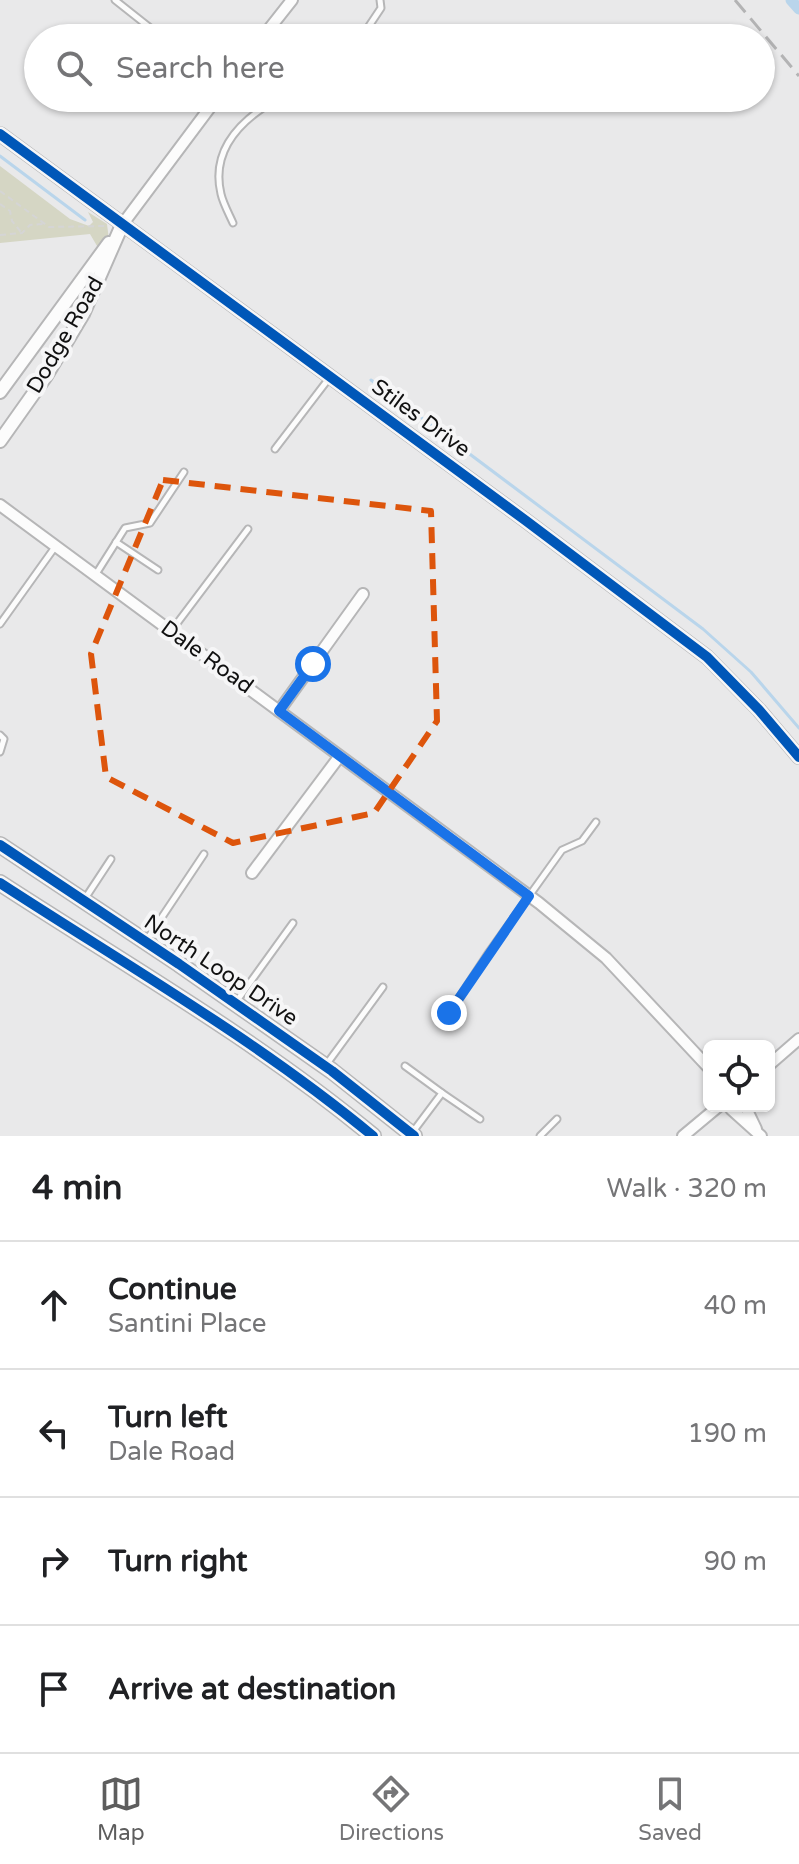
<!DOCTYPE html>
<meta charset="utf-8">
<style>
:root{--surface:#fff;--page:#f6f6f6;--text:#202124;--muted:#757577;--line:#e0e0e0;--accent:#5d5d5d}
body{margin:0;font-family:"Varela Round",sans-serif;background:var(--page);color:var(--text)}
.controls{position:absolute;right:24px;bottom:24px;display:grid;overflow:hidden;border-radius:12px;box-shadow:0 2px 6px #0004}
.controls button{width:72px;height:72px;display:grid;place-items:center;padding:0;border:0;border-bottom:2px solid var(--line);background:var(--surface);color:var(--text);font:40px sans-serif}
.stop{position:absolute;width:24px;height:24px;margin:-18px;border:6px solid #1a73e8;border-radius:50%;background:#fff}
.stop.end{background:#1a73e8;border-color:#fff;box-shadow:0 2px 8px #0008}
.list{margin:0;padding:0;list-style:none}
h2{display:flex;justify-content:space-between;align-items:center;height:104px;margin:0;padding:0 32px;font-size:34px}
h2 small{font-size:26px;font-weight:400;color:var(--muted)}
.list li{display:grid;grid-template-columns:52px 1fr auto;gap:24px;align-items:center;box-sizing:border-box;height:128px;padding:0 32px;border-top:2px solid var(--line)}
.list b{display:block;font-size:30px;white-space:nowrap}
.list p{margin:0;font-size:26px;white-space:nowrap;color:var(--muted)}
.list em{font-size:26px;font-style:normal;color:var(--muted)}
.icon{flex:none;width:44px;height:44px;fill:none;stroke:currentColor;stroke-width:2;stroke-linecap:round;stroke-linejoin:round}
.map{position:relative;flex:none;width:799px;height:1136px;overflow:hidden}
.search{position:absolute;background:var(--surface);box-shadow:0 2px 6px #0004;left:24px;right:24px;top:24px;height:88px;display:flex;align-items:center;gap:20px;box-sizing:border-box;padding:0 28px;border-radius:44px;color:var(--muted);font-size:30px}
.sheet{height:616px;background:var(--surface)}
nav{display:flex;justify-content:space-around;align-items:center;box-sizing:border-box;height:112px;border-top:2px solid var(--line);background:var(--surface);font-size:22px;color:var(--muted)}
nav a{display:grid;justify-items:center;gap:4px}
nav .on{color:var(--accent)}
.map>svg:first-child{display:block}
</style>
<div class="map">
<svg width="799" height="1136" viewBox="0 0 799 1136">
<rect width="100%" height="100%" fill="#e9e9ea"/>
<polygon fill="#d5d6c4" points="0,166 70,219 89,226 93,222 88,212 107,224 109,240 100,251 90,234 0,243"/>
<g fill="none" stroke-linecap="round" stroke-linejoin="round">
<g stroke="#b9d5eb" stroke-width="3">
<polyline points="0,156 85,220"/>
<polyline points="371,380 703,629 751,672 799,728"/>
</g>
<polyline stroke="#b9d5eb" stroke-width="11" points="791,0 799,9"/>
<g stroke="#b6b6b7" stroke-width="9">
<g id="service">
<polyline points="115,0 163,38"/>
<polyline points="361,38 381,8 380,0"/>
<path d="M233,223c-4,-9 -10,-20 -12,-29 -11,-46 22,-76 58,-96"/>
<polyline points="275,449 330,377"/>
<polyline points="116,542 158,570"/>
<polyline points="96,574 125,528 150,523 184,472"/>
<polyline points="0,624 55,547"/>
<polyline points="172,630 248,529"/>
<polyline points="0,735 4,739 0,752"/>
<polyline points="84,900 111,859"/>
<polyline points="146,941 204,854"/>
<polyline points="236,1002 293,923"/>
<polyline points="449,1013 489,952 562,850 582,841 596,822"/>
<polyline points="326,1065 383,987"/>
<polyline points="405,1066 442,1093 412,1133"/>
<polyline points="442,1093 480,1119"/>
<polyline points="540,1136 557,1119"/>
</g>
</g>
<g stroke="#b6b6b7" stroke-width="14">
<g id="minor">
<polyline points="262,38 292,0"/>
<polyline points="122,225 217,98"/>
<polyline points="0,505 539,903 606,958 709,1068"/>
<polyline points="279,711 363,594"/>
<polyline points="252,873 339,757"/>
<polyline points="769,1065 799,1039"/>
<polyline points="745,1106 756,1129"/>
<polyline points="731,1109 761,1136"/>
<polyline points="683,1136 719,1106"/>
</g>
</g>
<g stroke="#b6b6b7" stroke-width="16">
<g id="tertiary">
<polyline points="0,134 525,520 707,657 759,710 799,757"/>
<polyline points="0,392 109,243"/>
<polyline points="0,441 46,376 83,314 122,225"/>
</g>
</g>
<g stroke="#b6b6b7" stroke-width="18">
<g id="secondary">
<polyline points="0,845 179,964 332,1071 414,1136"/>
<path d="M0,883c126,82 257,157 373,253"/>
</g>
</g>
<g stroke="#d5d5d5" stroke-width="2" stroke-dasharray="6 4" stroke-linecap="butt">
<polyline points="0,191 49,227 105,226"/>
<polyline points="0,204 10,211 12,221 21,232"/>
<polyline points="0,235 22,233 30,225 43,224"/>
</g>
<use href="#service" stroke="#fcfcfc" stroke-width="5"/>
<use href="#minor" stroke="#fcfcfc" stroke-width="10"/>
<use href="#tertiary" stroke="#fcfcfc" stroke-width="12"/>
<use href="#secondary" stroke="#fcfcfc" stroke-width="14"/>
<polyline stroke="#b3b3b4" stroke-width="3" stroke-dasharray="16 8" stroke-linecap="butt" points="735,0 799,76"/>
<g stroke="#f6f6f7" stroke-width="15">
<g id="cycleway">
<polyline points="0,134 525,520 707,657 759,710 799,757"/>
<polyline points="0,845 179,964 332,1071 414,1136"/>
<path d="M0,883c126,82 257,157 373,253"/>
</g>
</g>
<use href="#cycleway" stroke="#0057b8" stroke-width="10"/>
</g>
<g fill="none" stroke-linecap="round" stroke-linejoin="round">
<polyline stroke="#1a73e8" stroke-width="10" points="313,664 279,711 529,896 449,1013"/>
</g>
<path fill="none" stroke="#dd550c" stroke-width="6" stroke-dasharray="16 10" stroke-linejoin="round" d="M163,480l268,31 6,210 -63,92 -141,30 -127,-66 -15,-123z"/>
<g text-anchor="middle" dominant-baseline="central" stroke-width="8" stroke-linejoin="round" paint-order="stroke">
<g font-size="22" fill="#111" stroke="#f6f6f7">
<text transform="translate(65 335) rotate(-60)">Dodge Road</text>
<text transform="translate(421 418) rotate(36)">Stiles Drive</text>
<text transform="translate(207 657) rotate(36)">Dale Road</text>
<text transform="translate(221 970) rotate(34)">North Loop Drive</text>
</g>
</g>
</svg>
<div class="controls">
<button><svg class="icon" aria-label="locate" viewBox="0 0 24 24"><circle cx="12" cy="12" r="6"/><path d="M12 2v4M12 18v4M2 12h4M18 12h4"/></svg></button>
</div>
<div class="stop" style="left:313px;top:664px"></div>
<div class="stop end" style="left:449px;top:1013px"></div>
<div class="search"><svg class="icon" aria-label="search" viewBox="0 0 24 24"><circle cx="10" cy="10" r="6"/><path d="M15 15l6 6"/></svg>Search here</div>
</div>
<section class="sheet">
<h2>4 min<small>Walk · 320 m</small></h2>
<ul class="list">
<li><svg class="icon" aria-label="ahead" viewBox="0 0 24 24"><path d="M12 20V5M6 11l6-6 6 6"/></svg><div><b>Continue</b><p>Santini Place</p></div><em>40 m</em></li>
<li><svg class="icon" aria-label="left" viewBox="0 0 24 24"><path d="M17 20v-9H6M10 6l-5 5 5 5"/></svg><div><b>Turn left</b><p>Dale Road</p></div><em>190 m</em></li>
<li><svg class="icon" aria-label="right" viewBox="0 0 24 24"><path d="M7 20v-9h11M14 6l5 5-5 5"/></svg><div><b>Turn right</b></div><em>90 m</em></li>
<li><svg class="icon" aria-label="arrive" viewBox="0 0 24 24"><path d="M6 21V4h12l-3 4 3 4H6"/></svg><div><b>Arrive at destination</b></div></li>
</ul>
</section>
<nav>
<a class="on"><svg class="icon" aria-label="map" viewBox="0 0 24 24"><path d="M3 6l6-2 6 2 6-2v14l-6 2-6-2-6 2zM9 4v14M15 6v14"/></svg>Map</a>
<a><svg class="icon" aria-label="directions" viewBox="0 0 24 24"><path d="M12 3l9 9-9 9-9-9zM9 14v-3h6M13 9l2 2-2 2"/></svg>Directions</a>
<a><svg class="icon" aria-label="saved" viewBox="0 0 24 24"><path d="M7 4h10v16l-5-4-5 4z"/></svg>Saved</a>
</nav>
